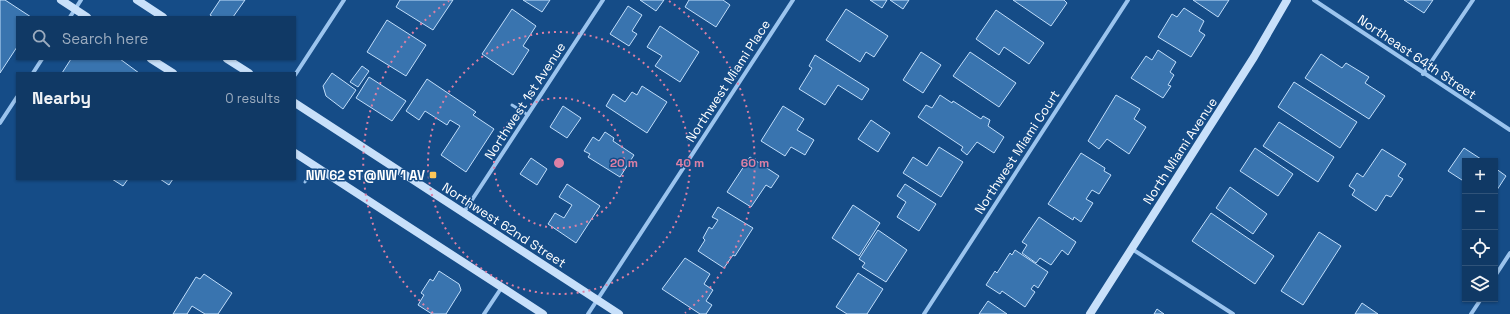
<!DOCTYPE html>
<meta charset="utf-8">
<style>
:root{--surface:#103965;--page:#19406b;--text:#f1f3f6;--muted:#9cacbf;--line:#305379}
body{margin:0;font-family:"Space Grotesk",sans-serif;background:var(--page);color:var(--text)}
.controls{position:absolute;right:12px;bottom:12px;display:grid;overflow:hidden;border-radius:0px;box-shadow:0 1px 3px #0004}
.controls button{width:36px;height:36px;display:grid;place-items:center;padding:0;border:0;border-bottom:1px solid var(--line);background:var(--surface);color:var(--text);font:20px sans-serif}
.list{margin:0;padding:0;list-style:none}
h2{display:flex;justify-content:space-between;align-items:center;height:52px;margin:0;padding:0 16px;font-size:17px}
h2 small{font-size:13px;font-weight:400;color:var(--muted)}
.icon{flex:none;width:22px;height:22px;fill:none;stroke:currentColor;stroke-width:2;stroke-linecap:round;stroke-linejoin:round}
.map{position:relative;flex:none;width:1510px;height:314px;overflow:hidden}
.search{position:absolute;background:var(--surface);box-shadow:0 1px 3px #0004;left:16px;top:16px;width:280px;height:44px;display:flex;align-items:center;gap:10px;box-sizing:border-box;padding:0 14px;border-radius:0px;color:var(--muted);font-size:15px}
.panel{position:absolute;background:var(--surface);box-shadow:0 1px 3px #0004;left:16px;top:72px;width:280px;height:108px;border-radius:0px}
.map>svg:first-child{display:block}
</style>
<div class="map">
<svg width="1510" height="314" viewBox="0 0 1510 314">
<rect width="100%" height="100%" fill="#154c87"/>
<g fill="#3974af" stroke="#c1defb">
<polygon points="0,0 5,0 31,17 17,17 17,47 0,73"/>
<polygon points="220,0 245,0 233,17 213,17 210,15"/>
<polygon points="400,0 453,0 433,30 396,7"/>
<polygon points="523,0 550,0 542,12"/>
<polygon points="640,0 664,0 656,11"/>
<polygon points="689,0 723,0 730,5 716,27 685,7"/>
<polygon points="870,0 887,0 882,8"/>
<polygon points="890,0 909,0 903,9"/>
<polygon points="1013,0 1064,0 1067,3 1051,26"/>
<polygon points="1193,0 1229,0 1218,17"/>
<polygon points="1404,0 1433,0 1424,13"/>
<polygon points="628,6 642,15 632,31 637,34 629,46 610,34"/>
<polygon points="1184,8 1204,21 1199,31 1205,35 1191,57 1158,37 1172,14 1177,17"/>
<polygon points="512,9 536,26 523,46 529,50 513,75 482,54"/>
<polygon points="846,9 888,36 874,57 866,52 860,62 826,40"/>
<polygon points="996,10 1044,43 1029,64 1004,47 999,55 976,39"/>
<polygon points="387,20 426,45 406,76 367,52"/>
<polygon points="660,26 699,52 680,82 655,66 662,56 647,47"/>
<polygon points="1158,50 1176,62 1170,72 1174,75 1168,85 1171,86 1163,98 1131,78 1146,56 1152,60"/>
<polygon points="921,52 941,65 923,93 903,80"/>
<polygon points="970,52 1016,83 999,107 953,76"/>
<polygon points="1321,54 1342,68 1346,63 1369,77 1365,83 1385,96 1369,119 1305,78"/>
<polygon points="815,55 869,89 862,100 838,85 825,105 799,89 812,68 809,66"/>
<polygon points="71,59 120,59 139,73 62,73"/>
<polygon points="362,66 369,71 358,87 350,82"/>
<polygon points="332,73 356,90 343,109 326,96 323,86"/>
<polygon points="369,77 406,101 392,121 356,98"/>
<polygon points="427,79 476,112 473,115 494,129 466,172 441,155 460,126 450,120 447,125 425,111 419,120 406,111"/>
<polygon points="1294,82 1357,122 1340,148 1278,107"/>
<polygon points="642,86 667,102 647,133 606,106 613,94 625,102 632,92 637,95"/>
<polygon points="940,95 952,103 953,101 981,119 983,116 990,120 988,126 1004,137 994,153 977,142 967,155 961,150 963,147 918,117 926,105 932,108"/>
<polygon points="1116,95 1140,109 1134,119 1146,127 1129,154 1107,139 1099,149 1088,141"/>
<polygon points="563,106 581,118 567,138 550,127"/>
<polygon points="783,106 804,119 797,130 814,140 805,155 791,147 785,156 761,141"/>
<polygon points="871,120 890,133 878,152 858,139"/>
<polygon points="1279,122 1334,157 1318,182 1263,146"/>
<polygon points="605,132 614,138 613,141 634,155 620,177 588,157 590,154 584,151 593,137 599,141"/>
<polygon points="939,147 963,162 941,197 903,173 913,157 927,166"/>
<polygon points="1255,148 1293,174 1278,196 1240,171"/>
<polygon points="1464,148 1484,161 1465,161 1465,182 1448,171"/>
<polygon points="1382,149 1406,164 1398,176 1403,179 1391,197 1386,195 1376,211 1352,195 1355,190 1349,186 1357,173 1363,177"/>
<polygon points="1081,153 1105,168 1104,171 1111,175 1099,194 1092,190 1086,199 1093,203 1081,222 1074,217 1073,220 1048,204"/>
<polygon points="750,157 779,176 771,188 766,185 751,207 727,192"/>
<polygon points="531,158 547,169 537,185 520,174"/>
<polygon points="1495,168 1506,176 1495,193"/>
<polygon points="112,179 128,179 123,186"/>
<polygon points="160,179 173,179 169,185"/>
<polygon points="567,184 600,206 576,243 548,224 555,213 564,218 572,205 559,197"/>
<polygon points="905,184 936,204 919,231 897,217 906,202 897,196"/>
<polygon points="1230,187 1267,214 1253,234 1216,208"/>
<polygon points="853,205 880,223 859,256 832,238"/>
<polygon points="718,207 753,228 735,256 733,255 724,268 698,251 705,240 703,238 709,227 712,229 718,220 712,217"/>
<polygon points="1211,213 1274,256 1255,284 1192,241"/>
<polygon points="1039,217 1076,242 1068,255 1062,250 1051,265 1040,258 1036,263 1022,253 1027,245 1022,242"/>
<polygon points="878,230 907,250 886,282 862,267 865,263 859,259"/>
<polygon points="1319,232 1341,246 1303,305 1281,291"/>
<polygon points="1015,250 1048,272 1038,288 1034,285 1031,289 1035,292 1025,307 1002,291 1000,294 986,285 995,271 997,273 1010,253 1012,255"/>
<polygon points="685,258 710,274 704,284 713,290 706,301 712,305 706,314 700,314 662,289"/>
<polygon points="439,271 459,284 461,290 446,314 432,314 418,305 424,295 421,293 430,279 433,281"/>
<polygon points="858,273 883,289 867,314 847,314 836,307"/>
<polygon points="204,274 232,293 218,314 205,314 192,306 187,314 173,314 196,277 200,279"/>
<polygon points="988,301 1007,314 979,314"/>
<polygon points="1362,303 1378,314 1355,314"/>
<polygon points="1157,309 1164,314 1154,314"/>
</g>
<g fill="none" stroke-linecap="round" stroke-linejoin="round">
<g stroke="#9bc4ee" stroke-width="3">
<polyline points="512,105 528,115"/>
<polyline points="305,182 315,168"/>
</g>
<g stroke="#9bc4ee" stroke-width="4">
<polyline points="1314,0 1510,130"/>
<polyline points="70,17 81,0"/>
<polyline points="33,73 42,59"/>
<polyline points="1423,74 1473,0"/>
<polyline points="295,75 344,0"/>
<polyline points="0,123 17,97"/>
<polyline points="464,212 603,0"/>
<polyline points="1132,249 1233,314"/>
<polyline points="1495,276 1510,253"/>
<polyline points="484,314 502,287"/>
<polyline points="588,314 793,0"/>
<polyline points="924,314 1128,0"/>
<polyline points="1471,314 1481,299"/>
</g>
<g stroke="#c8e0fa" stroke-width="8">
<polyline points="61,0 87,17"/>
<polyline points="137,0 163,17"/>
<polyline points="151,59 173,73"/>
<polyline points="227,59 249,73"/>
<polyline points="295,103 619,314"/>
<polyline points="295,153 543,314"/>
<polyline points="1090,314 1254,57 1287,0"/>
</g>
</g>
<g fill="none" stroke="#dd80a5" stroke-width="2" stroke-dasharray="2 4">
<circle cx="559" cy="163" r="65"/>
<circle cx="559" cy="163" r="131"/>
<path d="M433 313A196 196 0 0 1 449 1M669 1A196 196 0 0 1 685 313"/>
</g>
<rect fill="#ffc758" stroke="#154c87" stroke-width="1.5" x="429" y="171" width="8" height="8" rx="2"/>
<g text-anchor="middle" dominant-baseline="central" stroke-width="3" stroke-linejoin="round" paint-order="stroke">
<g font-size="13" fill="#fff" stroke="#154c87">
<text transform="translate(1417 57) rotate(34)">Northeast 64th Street</text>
<text transform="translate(728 81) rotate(-57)">Northwest Miami Place</text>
<text transform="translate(525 101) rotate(-57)">Northwest 1st Avenue</text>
<text transform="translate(1180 151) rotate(-57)">North Miami Avenue</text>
<text transform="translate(1017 152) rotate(-57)">Northwest Miami Court</text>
<text transform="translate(504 225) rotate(33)">Northwest 62nd Street</text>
</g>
<g font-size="13" font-weight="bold" fill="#fff" stroke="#154c87" text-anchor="end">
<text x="425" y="175">NW 62 ST@NW 1 AV</text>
</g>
</g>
<circle cx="559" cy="163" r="6" fill="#dd80a5" stroke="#154c87" stroke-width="2"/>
<g font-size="12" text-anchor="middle" font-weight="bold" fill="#dd80a5" stroke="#154c87" stroke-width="3" stroke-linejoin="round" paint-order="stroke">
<text x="624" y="167">20 m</text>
<text x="690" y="167">40 m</text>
<text x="755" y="167">60 m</text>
</g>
</svg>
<div class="controls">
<button>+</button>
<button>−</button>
<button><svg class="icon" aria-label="locate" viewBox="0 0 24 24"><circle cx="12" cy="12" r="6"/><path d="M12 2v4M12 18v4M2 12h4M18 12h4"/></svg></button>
<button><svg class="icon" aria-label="layers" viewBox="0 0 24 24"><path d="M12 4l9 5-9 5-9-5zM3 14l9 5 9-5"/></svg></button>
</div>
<div class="search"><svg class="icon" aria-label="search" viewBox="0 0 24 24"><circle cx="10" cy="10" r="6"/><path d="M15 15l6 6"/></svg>Search here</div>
<section class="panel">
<h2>Nearby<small>0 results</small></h2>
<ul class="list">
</ul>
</section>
</div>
